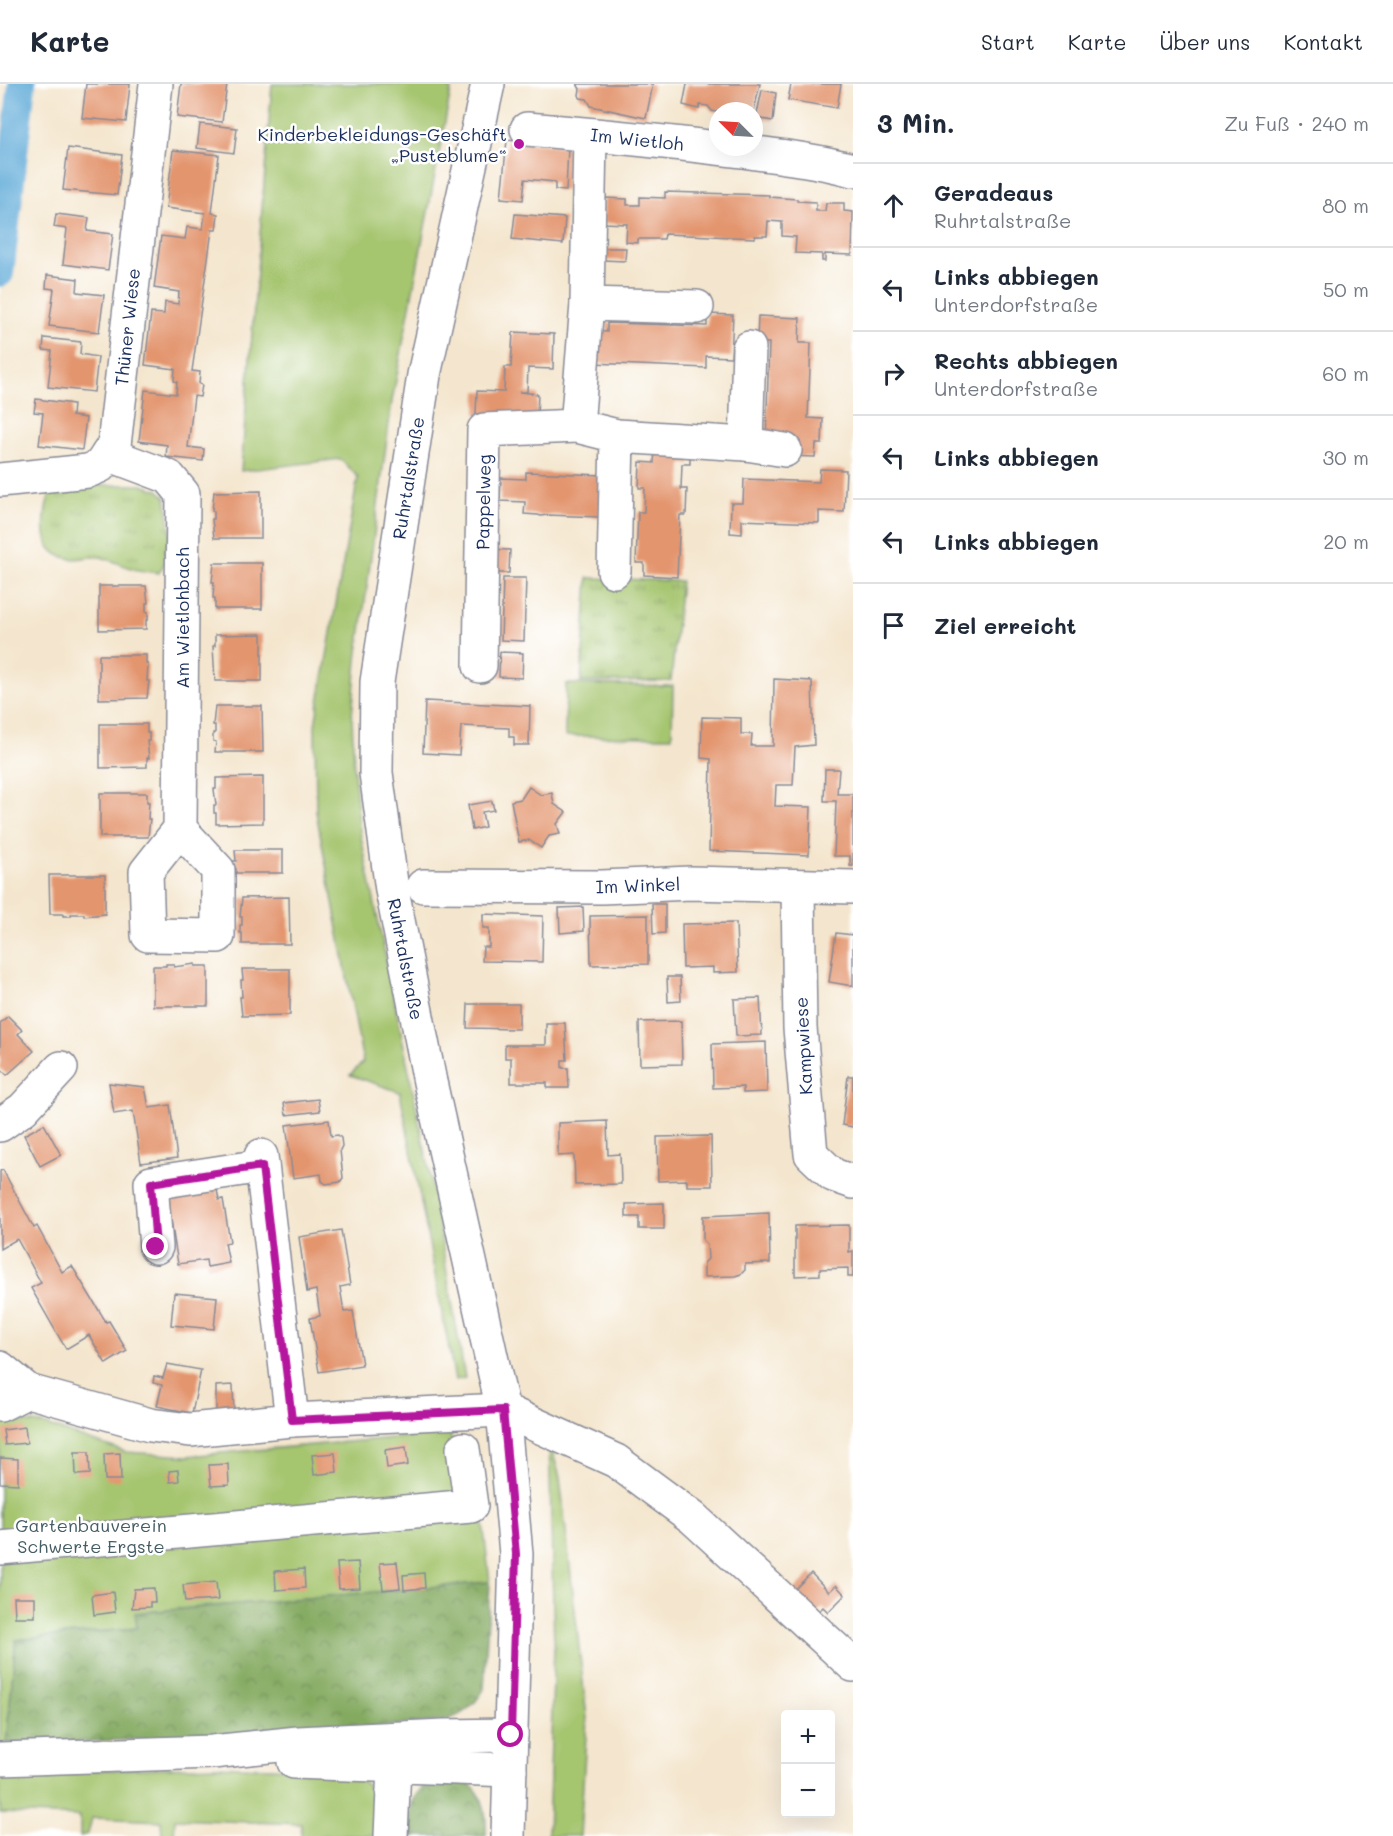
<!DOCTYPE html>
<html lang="de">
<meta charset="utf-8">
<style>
:root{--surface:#fff;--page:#f2f2f3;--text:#1f2937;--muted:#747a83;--line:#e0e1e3}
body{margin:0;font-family:Mali,sans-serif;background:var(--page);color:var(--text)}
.controls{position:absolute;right:18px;bottom:18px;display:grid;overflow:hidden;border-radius:6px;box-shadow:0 6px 24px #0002}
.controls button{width:54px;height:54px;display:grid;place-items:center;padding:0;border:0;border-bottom:2px solid var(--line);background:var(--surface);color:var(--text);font:30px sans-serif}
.compass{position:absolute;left:709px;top:18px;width:54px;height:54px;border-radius:50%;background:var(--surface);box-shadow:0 6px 24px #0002;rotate:294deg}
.stop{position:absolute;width:18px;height:18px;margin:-14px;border:4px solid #b5179e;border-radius:50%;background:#fff}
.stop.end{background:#b5179e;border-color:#fff;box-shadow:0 2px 6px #0008}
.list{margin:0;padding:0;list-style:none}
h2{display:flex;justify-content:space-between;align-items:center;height:78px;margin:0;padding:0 24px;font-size:26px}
h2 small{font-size:20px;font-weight:400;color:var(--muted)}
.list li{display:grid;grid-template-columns:39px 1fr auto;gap:18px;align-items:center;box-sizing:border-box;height:84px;padding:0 24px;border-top:2px solid var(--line)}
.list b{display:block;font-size:22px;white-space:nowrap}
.list p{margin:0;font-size:20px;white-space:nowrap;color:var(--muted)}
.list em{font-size:20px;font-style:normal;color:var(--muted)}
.icon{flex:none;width:33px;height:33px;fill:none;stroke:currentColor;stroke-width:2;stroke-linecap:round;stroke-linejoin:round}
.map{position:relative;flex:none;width:853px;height:1752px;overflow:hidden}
header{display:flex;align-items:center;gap:36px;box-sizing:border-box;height:84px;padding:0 30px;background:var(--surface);border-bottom:2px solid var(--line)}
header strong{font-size:28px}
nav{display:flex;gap:33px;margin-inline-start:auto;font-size:21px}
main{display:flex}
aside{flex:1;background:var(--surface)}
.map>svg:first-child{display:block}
</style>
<header>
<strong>Karte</strong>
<nav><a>Start</a><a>Karte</a><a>Über uns</a><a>Kontakt</a></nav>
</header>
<main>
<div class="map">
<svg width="853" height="1752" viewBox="0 0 853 1752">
<defs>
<pattern id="forest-crowns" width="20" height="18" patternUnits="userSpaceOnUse" patternTransform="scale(1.5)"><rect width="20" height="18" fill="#84aa61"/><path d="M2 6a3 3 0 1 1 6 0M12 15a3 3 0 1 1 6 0" fill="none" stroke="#6b8b53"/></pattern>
<pattern id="park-tufts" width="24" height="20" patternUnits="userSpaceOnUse" patternTransform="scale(1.5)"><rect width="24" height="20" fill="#a5c56e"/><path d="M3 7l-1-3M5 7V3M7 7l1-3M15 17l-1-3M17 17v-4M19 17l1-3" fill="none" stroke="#86a05e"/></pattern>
</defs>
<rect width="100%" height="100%" fill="#fff"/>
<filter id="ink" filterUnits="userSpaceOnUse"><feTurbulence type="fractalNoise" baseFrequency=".0167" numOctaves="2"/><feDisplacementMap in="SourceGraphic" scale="12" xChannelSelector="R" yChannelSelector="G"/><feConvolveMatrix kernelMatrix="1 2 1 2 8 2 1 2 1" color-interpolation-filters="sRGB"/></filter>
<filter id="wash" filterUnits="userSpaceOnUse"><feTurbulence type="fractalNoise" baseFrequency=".008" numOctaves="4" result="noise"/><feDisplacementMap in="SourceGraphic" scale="24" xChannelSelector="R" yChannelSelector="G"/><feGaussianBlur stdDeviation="1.35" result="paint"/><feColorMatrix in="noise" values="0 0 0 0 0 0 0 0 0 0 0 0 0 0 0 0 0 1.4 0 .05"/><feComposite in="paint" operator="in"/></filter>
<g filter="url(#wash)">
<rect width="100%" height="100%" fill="#f4e6ce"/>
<g fill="#a5c56e" stroke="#607a66" stroke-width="1.5">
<polygon points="272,0 447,0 451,6 392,317 357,576 352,632 354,687 360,748 430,1090 465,1294 455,1296 400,1008 350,991 363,978 316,728 315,641 358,393 340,375 241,387"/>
<polygon points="566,600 673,602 672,653 565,652"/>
<polygon points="0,1336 42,1340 126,1368 187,1372 450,1349 454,1366 474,1362 490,1498 136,1529 137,1544 16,1556 6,1660 0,1661"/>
<polygon points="549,1355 560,1394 587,1634 580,1752 548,1752 554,1561"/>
<polygon points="214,1682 332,1686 357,1694 366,1700 376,1715 381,1752 301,1752 301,1740 175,1735 174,1752 162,1752 161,1737 92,1734 88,1750 80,1752 80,1732 0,1729 0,1695 29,1689"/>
</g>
<g fill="url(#forest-crowns)" stroke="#506c60" stroke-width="1.5">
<path d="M490,1498l-6,107c-9,17 -22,27 -41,32l-150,13 -287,10 10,-104 121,-12 -2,-15z"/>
<path d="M436,1694c8,1 21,0 28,3 21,9 23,36 22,55h-78c2,-28 1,-43 28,-58z"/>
</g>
<g fill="url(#park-tufts)" stroke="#607a66" stroke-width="1.5">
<path d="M52,401h90l16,5 8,7 5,40 -6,13 2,9 -8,14c-10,-1 -20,-2 -28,-5 -11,-3 -21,-9 -31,-11 -11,-2 -22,4 -33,1 -33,-6 -22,-51 -15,-73z"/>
<polygon points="588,494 681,497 671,597 581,598"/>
</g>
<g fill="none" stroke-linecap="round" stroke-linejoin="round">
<polyline stroke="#60abd8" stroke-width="28" points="0,189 22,0"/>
</g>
<g id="blocks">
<g fill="#e3956e">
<polygon points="86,0 130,0 126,38 82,34"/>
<polygon points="181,0 227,0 222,38 177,33"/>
<polygon points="577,0 653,0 646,34 591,22 587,15 580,14 579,11 580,5"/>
<polygon points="687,0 760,0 754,27 721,25 716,28 712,27 708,22 700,21 699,25 683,21"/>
<polygon points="791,0 841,0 837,24 788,16"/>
<polygon points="762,6 776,9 773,37 756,34"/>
<polygon points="200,40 237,44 234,69 197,64"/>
<polygon points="507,56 568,63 566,107 555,106 555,98 525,95 523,116 501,114"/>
<polygon points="68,64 122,71 117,111 63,106"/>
<polygon points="173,66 219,71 212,129 218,130 216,146 212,146 192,287 200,288 199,300 202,301 200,313 194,312 188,363 204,365 203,377 166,373 167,361 139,357 145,306 176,310 177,298 174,297 175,285 145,281 151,229 164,230 165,218 178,220 179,208 154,204 161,152 185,155 187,143 203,145 205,129 166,124"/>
<polygon points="665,108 769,111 769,113 797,115 797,117 816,118 816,127 825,127 826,119 844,119 844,127 853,128 852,171 825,170 825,177 822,177 822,170 795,169 796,153 782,152 782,138 768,137 767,152 755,152 755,154 665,150 664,155 638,155 638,159 626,158 627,140 603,139 604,114 627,115 627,121 640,121 640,113 665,114"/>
<polygon points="56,130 89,134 87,147 113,150 108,186 63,180 67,145 54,143"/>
<polygon points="515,130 565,134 563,160 512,155"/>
<polygon points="602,164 626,164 625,177 602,176"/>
<polygon points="47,191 78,195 77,208 104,211 99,248 49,242 54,205 46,204"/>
<polygon points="707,230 733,231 731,273 706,272 706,284 593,279 594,247 607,248 607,239 707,242"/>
<polygon points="758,232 800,234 799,259 811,259 808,334 823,335 822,360 816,360 815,373 788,372 766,358 769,259 757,258"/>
<polygon points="513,248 554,250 553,285 528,284 527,308 519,308 538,310 537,333 476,330 477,307 504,308 505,283 511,283"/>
<polygon points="44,254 81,258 80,270 98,273 94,308 48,303 52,267 43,266"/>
<polygon points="36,315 73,320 72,332 86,334 82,366 39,361 43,329 34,328"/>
<polygon points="655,366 690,368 690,380 682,380 681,405 687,405 686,431 680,431 677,493 644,491 644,479 636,479 638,428 644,428 645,404 639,404 640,378 654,379"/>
<polygon points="820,385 846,386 844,428 819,427 819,439 742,436 742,450 730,449 731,419 743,419 744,395 819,398"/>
<polygon points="526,388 602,391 600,433 547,431 541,432 538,431 524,430 525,418 500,417 501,394 526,395"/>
<polygon points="261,407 261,454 214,454 212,435 214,435 214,427 212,427 214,408"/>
<polygon points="486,465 510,466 509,489 485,489"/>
<polygon points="214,479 262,479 262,525 215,525 215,514 213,514 214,498 212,498"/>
<polygon points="503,494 526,494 524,557 501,556"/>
<polygon points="99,502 146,502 148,519 146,519 146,528 148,528 148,536 146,536 146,545 99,546"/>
<polygon points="262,550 262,597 215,597 213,562 215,562 215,551"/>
<polygon points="500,568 523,569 522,594 499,593"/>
<polygon points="99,571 146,571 146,580 148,580 147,597 149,597 147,614 99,615"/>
<polygon points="774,595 812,597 814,661 795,663 793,701 776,701 775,722 811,723 809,771 709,767 711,675 701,674 702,633 741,634 741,650 752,650 751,662 773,662"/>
<polygon points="425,617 530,622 529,661 514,661 514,653 509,653 509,644 461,642 459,671 423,669"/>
<polygon points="215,622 262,622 263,668 215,668 216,658 213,657 213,649 215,649 215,641 213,641"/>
<polygon points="100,640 147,640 147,649 149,649 149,657 147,657 149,674 147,674 147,683 100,684"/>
<polygon points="825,685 839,685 837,710 853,710 853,782 850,782 850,772 834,772 836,717 824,717"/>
<polygon points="263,693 263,739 216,740 216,729 214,729 214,721 216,721 214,705 216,705 216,694"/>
<polygon points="529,703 541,711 552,709 554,720 566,728 557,740 560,750 549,752 541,764 529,756 519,758 511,717 521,715"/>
<polygon points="100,709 147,709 147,718 149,718 148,735 150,735 148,753 100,753"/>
<polygon points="492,717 494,726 482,728 485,743 472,746 468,721"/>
<polygon points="235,766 283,766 283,789 236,789 236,785 233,785 233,777 236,777"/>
<polygon points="49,791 105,791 105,830 84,832 84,830 71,830 71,832 63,832 63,830 50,830"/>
<polygon points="289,813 290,860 242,860 242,849 240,849 240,841 242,841 242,833 240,833 242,814"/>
<polygon points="652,820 665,820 665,849 653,850"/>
<polygon points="583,823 584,847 560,849 559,824"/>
<polygon points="483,830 543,832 542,878 482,877 483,863 489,863 489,844 483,844"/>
<polygon points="648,831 648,880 591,881 590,832"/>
<polygon points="736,839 738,888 713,889 713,883 683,884 682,840"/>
<polygon points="836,849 853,851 853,902 829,898"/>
<polygon points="166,880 174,880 174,883 195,880 195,882 208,882 208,922 153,922 153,882 166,882"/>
<polygon points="242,885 290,885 290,931 242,932 240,913 242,913 241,896 243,896"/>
<polygon points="667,893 680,893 681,917 668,918"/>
<polygon points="760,914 762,951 736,952 734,915"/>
<polygon points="468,920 519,920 519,945 467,944"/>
<polygon points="8,932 22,946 18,950 34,967 7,991 0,984 0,939"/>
<polygon points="681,937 682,980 640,981 639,938"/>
<polygon points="546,939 565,939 567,976 562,976 562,984 568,984 569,1004 547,1004 547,999 511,999 511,974 505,974 505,961 546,961"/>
<polygon points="766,958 767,1008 743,1009 743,1003 713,1004 712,960"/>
<polygon points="848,992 853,992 853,1043 842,1041"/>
<polygon points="109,999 145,1003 149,1024 170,1021 177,1074 141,1079 133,1027 114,1030"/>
<polygon points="318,1015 320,1027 286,1031 284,1019"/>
<polygon points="329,1036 331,1052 338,1051 341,1054 342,1062 340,1066 343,1094 340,1098 326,1100 322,1097 321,1090 293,1094 286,1041"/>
<polygon points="607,1037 608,1071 620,1070 621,1100 575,1101 574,1071 558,1072 558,1039"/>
<polygon points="44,1040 61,1071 40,1082 24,1051"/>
<polygon points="711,1052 712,1102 687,1102 687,1096 658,1097 657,1053"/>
<polygon points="3,1086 34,1144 37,1142 62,1188 72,1182 106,1238 109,1237 127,1267 106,1280 89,1251 66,1265 31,1204 41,1199 17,1155 0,1165 0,1087"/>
<polygon points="215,1096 219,1116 223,1115 230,1158 225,1159 229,1179 207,1183 206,1176 178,1180 166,1104"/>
<polygon points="664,1119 664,1145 639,1145 639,1133 626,1133 626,1120"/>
<polygon points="769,1129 770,1179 745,1180 745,1186 741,1190 735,1192 704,1193 704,1179 708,1175 707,1160 703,1156 703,1132"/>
<polygon points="849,1141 849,1168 853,1167 853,1193 848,1193 848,1184 820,1185 820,1191 795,1192 795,1142"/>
<polygon points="341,1146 350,1201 340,1203 344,1228 353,1227 362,1281 319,1288 310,1234 320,1232 316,1206 307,1208 299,1153"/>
<polygon points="174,1209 217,1213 214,1245 171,1241"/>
<polygon points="167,1280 201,1286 192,1329 157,1322 162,1301 153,1299 154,1292 163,1294"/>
<polygon points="233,1301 234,1331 216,1331 216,1302"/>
<polygon points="25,1343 27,1359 5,1361 3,1346"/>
<polygon points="406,1363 408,1381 387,1384 385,1366"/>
<polygon points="75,1368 89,1368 90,1390 76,1391"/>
<polygon points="120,1369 121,1396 105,1396 104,1370"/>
<polygon points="335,1369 337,1388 314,1391 312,1371"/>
<polygon points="0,1374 18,1375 18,1400 0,1399"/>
<polygon points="228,1380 229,1401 211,1402 209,1381"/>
<polygon points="178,1386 179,1397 170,1398 169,1387"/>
<polygon points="358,1478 360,1504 339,1505 337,1479"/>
<polygon points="397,1478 400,1504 383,1506 380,1479"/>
<polygon points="304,1485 305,1504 276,1506 275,1487"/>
<polygon points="424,1489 425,1504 404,1506 403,1491"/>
<polygon points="811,1489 829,1508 836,1501 845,1511 828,1528 823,1523 814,1532 792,1508"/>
<polygon points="216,1498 218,1516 185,1518 183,1501"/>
<polygon points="154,1504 155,1518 150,1518 150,1523 132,1524 134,1505"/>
<polygon points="113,1508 115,1528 94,1531 92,1511"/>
<polygon points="14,1513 35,1513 35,1533 15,1533"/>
</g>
</g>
</g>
<g filter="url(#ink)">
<use href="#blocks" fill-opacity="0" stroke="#888a96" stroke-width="1.5"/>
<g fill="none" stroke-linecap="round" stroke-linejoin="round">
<g stroke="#888a96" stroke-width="36">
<g id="minor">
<path d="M527,45c72,6 143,13 214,22 38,5 75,9 112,19"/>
<polyline points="587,220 697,223"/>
<polyline points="577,342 617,352 746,360 785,366"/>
<polyline points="746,360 749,264"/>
<polyline points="108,370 169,393 183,410 180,745 146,788 148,851 218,852 218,786 180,745"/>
<polyline points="0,396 88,387 100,382 114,361 156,0"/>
<polyline points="614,487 617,352"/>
<polyline points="480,582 484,346 577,342 587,220 590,51"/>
<polyline points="423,802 602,803 690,799 853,803"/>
<polyline points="798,803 800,944 811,1070 833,1091 853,1098"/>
<polyline points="0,1041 23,1025 61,984"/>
<polyline points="261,1072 292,1336"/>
<polyline points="156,1163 151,1099 262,1082"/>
<polyline points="0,1284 28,1307 150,1341 190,1346 292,1336 503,1326 616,1377 693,1434 853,1581"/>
<polyline points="0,1321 28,1307"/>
<polyline points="0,1464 471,1422 463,1365"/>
<polyline points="0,1675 212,1668 298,1659 443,1652 511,1651"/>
<polyline points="294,1678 510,1686"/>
<polyline points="391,1752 394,1683"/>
</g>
</g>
<g stroke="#888a96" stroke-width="36">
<polyline id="major" points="488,0 424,291 377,598 376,689 392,806 430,998 503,1326 516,1470 508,1752"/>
</g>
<use href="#minor" stroke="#fff" stroke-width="33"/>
<use href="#major" stroke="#fff" stroke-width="33"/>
</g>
</g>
<g fill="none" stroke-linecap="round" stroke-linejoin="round" filter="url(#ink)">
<polyline stroke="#b5179e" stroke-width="8" points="156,1163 151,1099 262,1082 292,1336 503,1326 516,1470 511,1651"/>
</g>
<circle fill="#b5179e" stroke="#fff" stroke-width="2" cx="519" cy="60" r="6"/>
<g text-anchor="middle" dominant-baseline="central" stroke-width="5" stroke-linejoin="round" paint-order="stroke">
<g font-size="18" fill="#1b2f5e" stroke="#fff" text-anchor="end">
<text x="507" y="50">Kinderbekleidungs-Geschäft<tspan x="507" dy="21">„Pusteblume“</tspan></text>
</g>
<g font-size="18" fill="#1b2f5e" stroke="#fff">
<text transform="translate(637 55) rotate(6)">Im Wietloh</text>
<text transform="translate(127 243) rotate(-84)">Thüner Wiese</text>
<text transform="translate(408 394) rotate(-81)">Ruhrtalstraße</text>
<text transform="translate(483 418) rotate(-89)">Pappelweg</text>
<text transform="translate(182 534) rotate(-90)">Am Wietlohbach</text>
<text transform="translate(638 801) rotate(-2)">Im Winkel</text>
<text transform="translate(406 875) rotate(79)">Ruhrtalstraße</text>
<text transform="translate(803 962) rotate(-93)">Kampwiese</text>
</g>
<g font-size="18" fill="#445c63" stroke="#fff">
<text x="91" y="1441">Gartenbauverein<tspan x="91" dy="21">Schwerte Ergste</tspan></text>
</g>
</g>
</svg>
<div class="controls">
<button>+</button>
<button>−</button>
</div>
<svg class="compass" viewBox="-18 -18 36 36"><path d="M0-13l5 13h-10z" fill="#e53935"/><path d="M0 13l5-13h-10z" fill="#747a83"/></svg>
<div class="stop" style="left:511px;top:1651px"></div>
<div class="stop end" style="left:156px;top:1163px"></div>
</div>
<aside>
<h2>3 Min.<small>Zu Fuß · 240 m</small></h2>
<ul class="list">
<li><svg class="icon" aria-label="ahead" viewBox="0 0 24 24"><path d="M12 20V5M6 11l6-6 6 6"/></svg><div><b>Geradeaus</b><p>Ruhrtalstraße</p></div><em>80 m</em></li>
<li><svg class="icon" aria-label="left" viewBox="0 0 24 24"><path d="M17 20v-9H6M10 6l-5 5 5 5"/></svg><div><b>Links abbiegen</b><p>Unterdorfstraße</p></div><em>50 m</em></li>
<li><svg class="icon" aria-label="right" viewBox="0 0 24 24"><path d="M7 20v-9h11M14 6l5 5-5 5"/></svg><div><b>Rechts abbiegen</b><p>Unterdorfstraße</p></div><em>60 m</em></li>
<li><svg class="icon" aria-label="left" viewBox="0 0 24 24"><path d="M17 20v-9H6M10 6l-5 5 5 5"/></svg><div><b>Links abbiegen</b></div><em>30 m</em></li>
<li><svg class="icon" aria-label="left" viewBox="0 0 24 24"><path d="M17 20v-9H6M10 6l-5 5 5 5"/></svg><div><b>Links abbiegen</b></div><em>20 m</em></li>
<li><svg class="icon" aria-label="arrive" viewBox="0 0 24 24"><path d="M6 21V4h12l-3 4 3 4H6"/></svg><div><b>Ziel erreicht</b></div></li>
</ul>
</aside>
</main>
